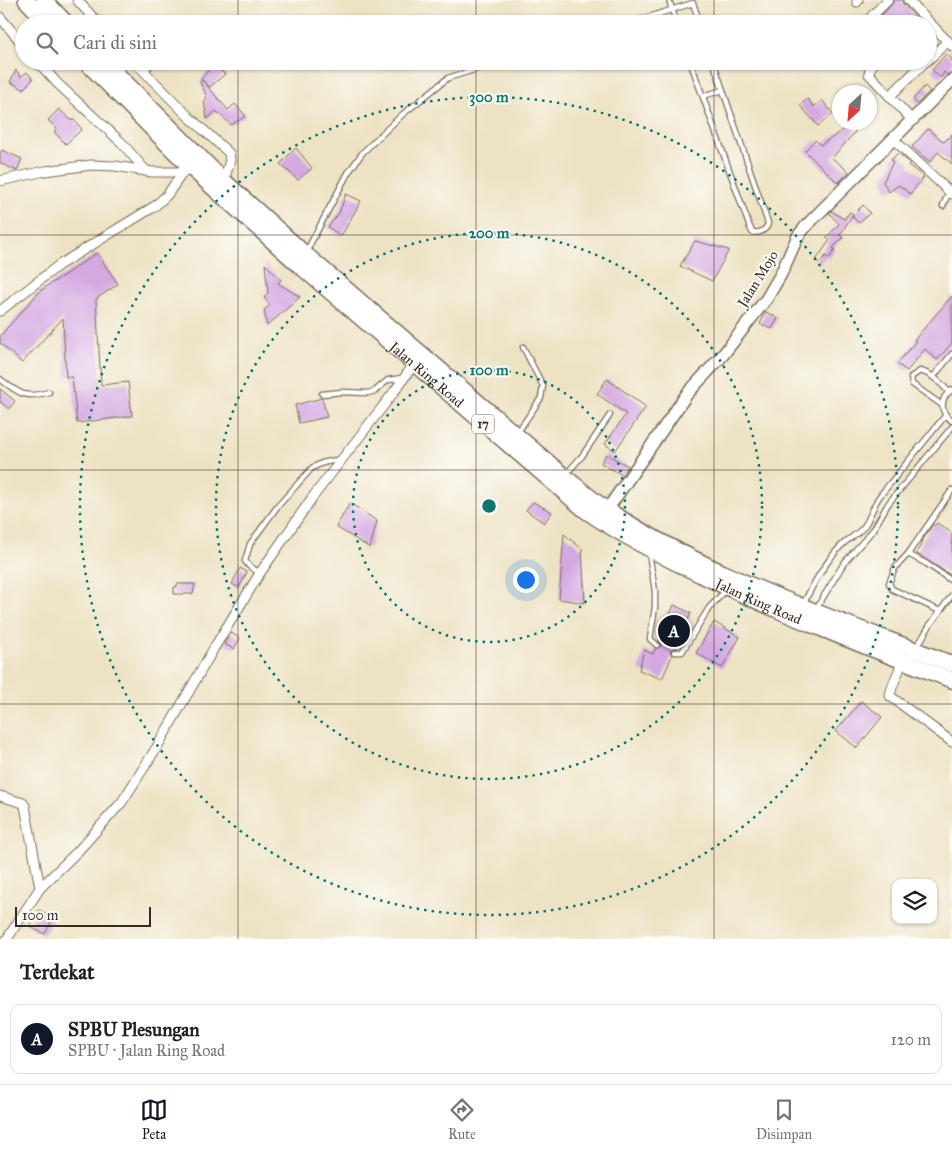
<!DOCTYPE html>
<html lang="id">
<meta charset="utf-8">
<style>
:root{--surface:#fff;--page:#f6f6f6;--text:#202124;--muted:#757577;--line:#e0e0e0;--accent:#111827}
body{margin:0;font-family:"IM FELL Great Primer",serif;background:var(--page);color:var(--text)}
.controls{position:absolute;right:15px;bottom:15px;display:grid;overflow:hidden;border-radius:10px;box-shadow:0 1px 4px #0004}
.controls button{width:45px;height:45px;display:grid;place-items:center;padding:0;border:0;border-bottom:1px solid var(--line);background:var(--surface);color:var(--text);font:25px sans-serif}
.compass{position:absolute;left:832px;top:85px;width:45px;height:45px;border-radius:50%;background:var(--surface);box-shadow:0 1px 4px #0004;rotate:206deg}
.scale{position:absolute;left:15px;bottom:12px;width:136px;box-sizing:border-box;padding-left:5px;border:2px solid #3b2a1e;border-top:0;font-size:14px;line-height:18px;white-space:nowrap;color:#3b2a1e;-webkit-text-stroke:4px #fdfcf7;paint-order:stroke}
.you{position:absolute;left:525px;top:579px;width:18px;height:18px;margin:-12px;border:4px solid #fff;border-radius:50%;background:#1a73e8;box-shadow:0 0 0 8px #1a73e833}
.badge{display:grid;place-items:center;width:32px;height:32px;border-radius:50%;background:var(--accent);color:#fff;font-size:16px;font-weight:700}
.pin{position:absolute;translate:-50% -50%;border:2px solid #fff;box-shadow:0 1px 5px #0006}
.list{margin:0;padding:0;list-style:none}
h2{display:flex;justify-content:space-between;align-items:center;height:65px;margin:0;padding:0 20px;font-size:21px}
h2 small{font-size:16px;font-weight:400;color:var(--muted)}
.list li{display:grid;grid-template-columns:32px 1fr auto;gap:15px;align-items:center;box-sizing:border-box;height:70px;margin:0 10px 10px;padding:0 10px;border:1px solid var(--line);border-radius:10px}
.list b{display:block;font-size:19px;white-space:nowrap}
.list p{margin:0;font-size:16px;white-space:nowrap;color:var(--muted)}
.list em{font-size:16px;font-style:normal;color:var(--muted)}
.icon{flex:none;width:28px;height:28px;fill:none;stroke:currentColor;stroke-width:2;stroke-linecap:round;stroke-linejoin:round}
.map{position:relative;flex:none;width:952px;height:939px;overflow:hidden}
.search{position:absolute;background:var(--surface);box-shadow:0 1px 4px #0004;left:15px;right:15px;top:15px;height:55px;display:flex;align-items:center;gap:12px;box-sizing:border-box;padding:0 18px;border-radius:28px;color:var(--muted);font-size:19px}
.sheet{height:145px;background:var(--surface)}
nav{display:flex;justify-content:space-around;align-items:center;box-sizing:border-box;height:70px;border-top:1px solid var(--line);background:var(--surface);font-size:14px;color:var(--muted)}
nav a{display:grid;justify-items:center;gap:2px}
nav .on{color:var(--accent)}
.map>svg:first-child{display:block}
</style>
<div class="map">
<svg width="952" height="939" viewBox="0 0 952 939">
<rect width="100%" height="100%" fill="#fdfcf7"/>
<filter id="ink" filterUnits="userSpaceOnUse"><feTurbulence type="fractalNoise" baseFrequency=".02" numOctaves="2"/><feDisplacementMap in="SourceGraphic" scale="10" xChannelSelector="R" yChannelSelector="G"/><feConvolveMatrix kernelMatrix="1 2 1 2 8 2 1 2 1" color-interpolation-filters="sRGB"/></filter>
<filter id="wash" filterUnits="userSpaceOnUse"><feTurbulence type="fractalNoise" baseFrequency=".0096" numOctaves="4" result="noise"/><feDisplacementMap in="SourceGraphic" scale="20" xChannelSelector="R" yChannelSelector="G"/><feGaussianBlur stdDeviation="1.12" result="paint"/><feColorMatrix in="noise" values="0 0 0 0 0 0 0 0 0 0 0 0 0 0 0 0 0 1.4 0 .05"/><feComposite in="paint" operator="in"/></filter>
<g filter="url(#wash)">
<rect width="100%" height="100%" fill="#ede3c4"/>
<g id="blocks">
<g fill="#d4a9e2">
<polygon points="894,0 902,0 903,4 922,24 888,24 880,17 892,4"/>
<polygon points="946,54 952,59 952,73 947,75 944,72 941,78 932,70"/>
<polygon points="213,65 225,74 210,87 201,79"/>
<polygon points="16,70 21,77 27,72 33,79 23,89 10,82"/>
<polygon points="202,80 228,110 235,104 246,116 231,125 216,111 207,119 204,101 207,97 200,82"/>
<polygon points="925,86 930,91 917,104 913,99"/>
<polygon points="808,99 814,107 822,100 833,114 818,126 800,105"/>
<polygon points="59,109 72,121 73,119 82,129 66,144 54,132 57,129 48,120"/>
<polygon points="853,123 855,132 832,158 849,172 838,183 805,151 815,140 821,145"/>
<polygon points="928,129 944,142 952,134 952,164 938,152 930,162 912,147"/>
<polygon points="296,148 312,168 298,180 280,164"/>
<polygon points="2,150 22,159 17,171 0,163 0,154"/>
<polygon points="898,153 910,163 908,165 924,177 910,194 899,185 889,192 883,182 893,162 891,160"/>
<polygon points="346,194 361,201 341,236 328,227 339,213"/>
<polygon points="863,205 870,213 859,223 852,216"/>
<polygon points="831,211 844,219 850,212 853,214 840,235 843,238 833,248 835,249 829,259 826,256 819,263 816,260 830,240 826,238 839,224 829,213"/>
<polygon points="695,241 729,250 712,281 680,266"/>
<polygon points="97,253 118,284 96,299 101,385 128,382 132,416 77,423 72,377 66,377 63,318 22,363 0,343 0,336 40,291"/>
<polygon points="265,264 281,280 278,283 300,297 267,326 264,310 270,305 264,297 268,293"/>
<polygon points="952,296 952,343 937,360 925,349 907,371 897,364 916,341 914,340"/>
<polygon points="766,312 778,318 772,329 760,324"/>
<polygon points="607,379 646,407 615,451 605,444 626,414 597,394"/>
<polygon points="0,389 15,401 9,409 0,402"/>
<polygon points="322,398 327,417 299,423 295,405"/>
<polygon points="606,454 628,466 622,475 601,463"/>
<polygon points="533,502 552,512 544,523 526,510"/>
<polygon points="350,503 377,521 370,548 336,527"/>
<polygon points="937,523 952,533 952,576 916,553 921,545 920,544 933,524 935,526"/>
<polygon points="564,534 582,549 585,603 559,599"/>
<polygon points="240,568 247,572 239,588 232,584"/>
<polygon points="177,584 195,584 193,594 174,594 174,587 177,587"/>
<polygon points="674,605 691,613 676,648 670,650 672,656 662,679 639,670 644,650 653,654 655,649 660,647 661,644 659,641"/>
<polygon points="714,622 740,637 722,668 696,653"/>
<polygon points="231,633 240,638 234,649 224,644"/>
<polygon points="861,701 882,717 857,748 836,731"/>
<polygon points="39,910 53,918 45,934 30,927"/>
</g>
</g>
</g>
<g filter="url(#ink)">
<use href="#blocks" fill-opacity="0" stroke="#796b58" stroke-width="1"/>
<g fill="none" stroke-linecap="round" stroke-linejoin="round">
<g stroke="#796b58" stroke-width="7">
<g id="service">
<polyline points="669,0 677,24"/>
<polyline points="177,24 177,22"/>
<polyline points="627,24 693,3 700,24"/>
<path d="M690,61l59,164 3,7c7,2 15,-2 16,-9l-55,-162"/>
<polyline points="144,72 155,61"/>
<polyline points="703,96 723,90"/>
<polyline points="943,206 949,191"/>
<polyline points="306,252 348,173 363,152 403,114 448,78 503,61"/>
<polyline points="933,377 952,354"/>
<path d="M0,379c20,15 24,20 49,13"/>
<path d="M952,390c-13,8 -12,23 0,31"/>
<polyline points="322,394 342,392 368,393 375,391 388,380 403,378"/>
<path d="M942,405l-30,-21 -1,-7 9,-6c13,3 20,12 29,21"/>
<polyline points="517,433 541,398 543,386 523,347"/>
<polyline points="567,473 582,456 610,415"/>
<polyline points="649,553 655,591 655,607 650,639 657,645"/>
<polyline points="908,554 927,564 952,581"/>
<polyline points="260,573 249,566 245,561 250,544 277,507 312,468 322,463 341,459"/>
<path d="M804,603c10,-21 21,-41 38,-58 7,-7 18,-12 23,-20 6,-9 8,-19 14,-28l66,-81"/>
<polyline points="816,609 844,563 873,530 888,504 952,427"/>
<polyline points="940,611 892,589 889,583 895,568 908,554 952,490"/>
<polyline points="917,647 930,625 952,595"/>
<polyline points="674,652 682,652 709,608 727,589"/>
</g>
</g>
<g stroke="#796b58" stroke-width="11">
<g id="minor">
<polyline points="77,0 99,24"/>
<polyline points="908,0 952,46"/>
<polyline points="857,2 858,0"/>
<polyline points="0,17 24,46"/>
<polyline points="872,24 870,19 872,16 888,0"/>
<polyline points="928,60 948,41"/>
<polyline points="37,61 58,84 121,142 146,171"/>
<polyline points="134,61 188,116 229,153 230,160 224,181"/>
<polyline points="876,61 870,68 869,74 912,120"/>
<polyline points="890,96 926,61"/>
<polyline points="893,139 952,194"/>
<polyline points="0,181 45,171 91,165 115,166 152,172 183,172"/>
<polyline points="0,311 59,265 155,206 167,195 188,165"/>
<path d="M903,661c-3,7 -13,29 -13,35l62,46"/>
<polyline points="0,796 23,803 25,806 40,888"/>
<polyline points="7,939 40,888 78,851 122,802 157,747 214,648 260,573 312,498 394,392 414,364"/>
</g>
</g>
<g stroke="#796b58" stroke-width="14">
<polyline id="tertiary" points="607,510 687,394 722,356 767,298 781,274 798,236 807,225 952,80"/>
</g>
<g stroke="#796b58" stroke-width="18">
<g id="trunk">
<polyline points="26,0 49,24"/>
<polyline points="44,0 67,24"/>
<path id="s1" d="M85,61l103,104 110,99 287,246c40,28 84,50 129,71 77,37 158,68 238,99"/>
<path d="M104,61l120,120 81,73 259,222c15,12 29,25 45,35 105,68 227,108 343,153"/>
</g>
</g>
<use href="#service" stroke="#fff" stroke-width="4.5"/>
<use href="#minor" stroke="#fff" stroke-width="9"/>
<use href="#tertiary" stroke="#fff" stroke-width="11"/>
<use href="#trunk" stroke="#fff" stroke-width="15"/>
</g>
</g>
<path fill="none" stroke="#3b2a1e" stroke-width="1" stroke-opacity="0.55" d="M238,0v24M476,0v24M714,0v24M238,61v878M476,61v878M714,61v878M0,235h952M0,470h952M0,704h952"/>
<g fill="none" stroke="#0f766e" stroke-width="2.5" stroke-dasharray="2.5 5">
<circle cx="489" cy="506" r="136"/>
<circle cx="489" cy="506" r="273"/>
<circle cx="489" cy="506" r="409"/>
</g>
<g text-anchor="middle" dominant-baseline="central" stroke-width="4" stroke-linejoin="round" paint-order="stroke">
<rect fill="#fdfcf7" stroke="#75695f" stroke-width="1" x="472" y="414.5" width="22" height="19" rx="4"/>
<g font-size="12" font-weight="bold" fill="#3b2a1e">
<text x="483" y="424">17</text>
</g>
<g font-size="14" fill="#3b2a1e" stroke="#fdfcf7">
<text transform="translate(758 279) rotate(-58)">Jalan Mojo</text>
<text stroke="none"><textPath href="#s1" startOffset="464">Jalan Ring Road</textPath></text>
<text stroke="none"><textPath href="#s1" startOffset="869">Jalan Ring Road</textPath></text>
</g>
</g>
<circle cx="489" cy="506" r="8" fill="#0f766e" stroke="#fdfcf7" stroke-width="2.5"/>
<g font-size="15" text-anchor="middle" font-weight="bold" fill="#0f766e" stroke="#fdfcf7" stroke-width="4" stroke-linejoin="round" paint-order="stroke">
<text x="489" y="102">300 m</text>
<text x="489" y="238">200 m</text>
<text x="489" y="375">100 m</text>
</g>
</svg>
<div class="controls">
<button><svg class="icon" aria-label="layers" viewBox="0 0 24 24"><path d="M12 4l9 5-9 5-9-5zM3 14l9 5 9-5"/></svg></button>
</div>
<svg class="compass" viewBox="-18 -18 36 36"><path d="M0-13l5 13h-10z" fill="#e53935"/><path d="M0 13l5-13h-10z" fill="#757577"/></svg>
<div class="scale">100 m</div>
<div class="you"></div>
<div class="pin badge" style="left:674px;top:631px">A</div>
<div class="search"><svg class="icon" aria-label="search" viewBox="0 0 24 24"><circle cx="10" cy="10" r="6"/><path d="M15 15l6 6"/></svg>Cari di sini</div>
</div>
<section class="sheet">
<h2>Terdekat<small></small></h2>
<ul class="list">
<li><span class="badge">A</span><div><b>SPBU Plesungan</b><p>SPBU · Jalan Ring Road</p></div><em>120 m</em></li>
</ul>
</section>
<nav>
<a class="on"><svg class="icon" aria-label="map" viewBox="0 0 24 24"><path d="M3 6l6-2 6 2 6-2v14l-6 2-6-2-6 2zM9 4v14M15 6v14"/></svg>Peta</a>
<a><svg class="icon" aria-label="directions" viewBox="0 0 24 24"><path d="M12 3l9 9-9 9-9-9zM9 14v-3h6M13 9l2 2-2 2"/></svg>Rute</a>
<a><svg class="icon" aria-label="saved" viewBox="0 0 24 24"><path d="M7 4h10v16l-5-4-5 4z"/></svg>Disimpan</a>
</nav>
